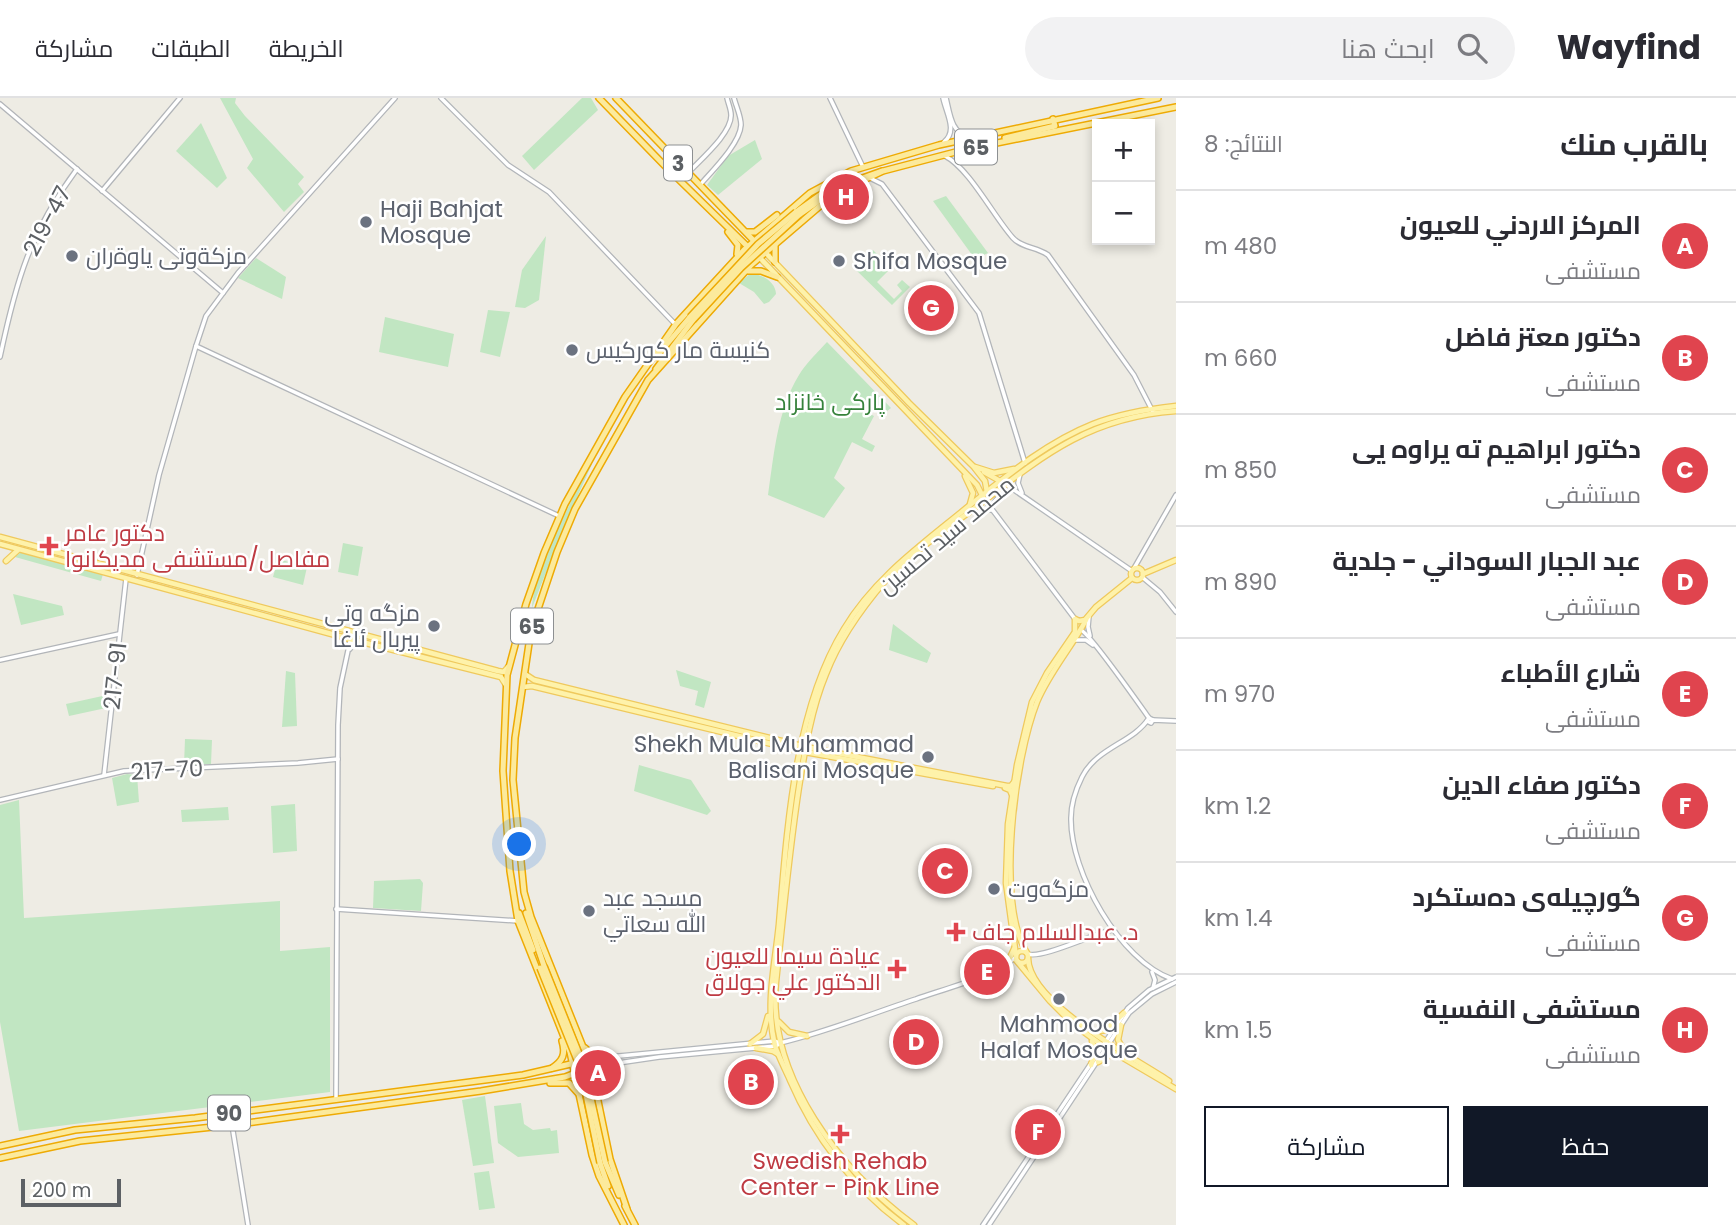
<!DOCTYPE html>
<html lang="ar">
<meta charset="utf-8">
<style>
:root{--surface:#fff;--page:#f2f2f3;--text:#2b2b33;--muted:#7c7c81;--line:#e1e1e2;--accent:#111827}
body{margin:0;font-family:Poppins,Cairo,sans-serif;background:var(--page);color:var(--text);direction:rtl}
.controls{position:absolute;right:21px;top:21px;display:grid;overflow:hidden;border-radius:0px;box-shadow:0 4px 10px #0003}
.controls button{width:63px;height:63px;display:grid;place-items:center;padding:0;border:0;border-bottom:2px solid var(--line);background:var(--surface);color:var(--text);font:35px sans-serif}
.scale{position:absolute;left:21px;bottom:18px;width:100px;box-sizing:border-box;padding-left:7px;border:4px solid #5c6064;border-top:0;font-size:19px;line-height:24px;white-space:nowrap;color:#5c6064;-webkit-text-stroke:5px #fff;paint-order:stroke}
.you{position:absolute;left:520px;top:747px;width:24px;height:24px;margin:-18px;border:5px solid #fff;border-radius:50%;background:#1a73e8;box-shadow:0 0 0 10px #1a73e833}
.badge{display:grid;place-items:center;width:46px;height:46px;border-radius:50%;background:var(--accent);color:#fff;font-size:23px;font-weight:700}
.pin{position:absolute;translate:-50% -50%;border:4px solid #fff;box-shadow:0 2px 7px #0006}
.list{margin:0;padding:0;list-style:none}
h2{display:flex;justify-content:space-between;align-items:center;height:91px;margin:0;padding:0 28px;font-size:30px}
h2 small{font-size:23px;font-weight:400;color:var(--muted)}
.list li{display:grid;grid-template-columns:46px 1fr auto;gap:21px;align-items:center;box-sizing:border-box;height:112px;padding:0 28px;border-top:2px solid var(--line)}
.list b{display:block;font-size:26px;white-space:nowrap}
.list p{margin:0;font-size:23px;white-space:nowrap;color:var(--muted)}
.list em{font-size:23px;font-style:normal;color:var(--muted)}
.actions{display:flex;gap:14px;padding:21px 28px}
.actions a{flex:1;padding:16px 0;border:2px solid var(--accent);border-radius:0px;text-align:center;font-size:24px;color:var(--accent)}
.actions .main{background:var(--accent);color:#fff}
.icon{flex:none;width:38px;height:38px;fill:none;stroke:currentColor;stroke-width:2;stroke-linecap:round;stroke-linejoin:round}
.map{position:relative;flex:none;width:1176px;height:1127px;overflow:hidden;direction:ltr}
header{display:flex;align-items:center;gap:42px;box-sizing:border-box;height:98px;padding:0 35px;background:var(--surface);border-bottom:2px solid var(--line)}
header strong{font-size:33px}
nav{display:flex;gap:38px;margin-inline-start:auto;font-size:24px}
.search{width:490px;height:63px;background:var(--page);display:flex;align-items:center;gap:18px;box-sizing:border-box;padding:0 24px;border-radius:38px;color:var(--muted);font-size:26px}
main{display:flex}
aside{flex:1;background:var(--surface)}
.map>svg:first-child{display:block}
</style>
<header>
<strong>Wayfind</strong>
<div class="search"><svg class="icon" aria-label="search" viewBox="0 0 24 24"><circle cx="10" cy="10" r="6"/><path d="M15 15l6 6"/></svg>ابحث هنا</div>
<nav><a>الخريطة</a><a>الطبقات</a><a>مشاركة</a></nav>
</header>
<main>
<aside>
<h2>بالقرب منك<small>النتائج: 8</small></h2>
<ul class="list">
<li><span class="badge" style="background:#e0444e">A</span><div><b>المركز الاردني للعيون</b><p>مستشفى</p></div><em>480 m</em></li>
<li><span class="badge" style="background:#e0444e">B</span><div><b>دكتور معتز فاضل</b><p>مستشفى</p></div><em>660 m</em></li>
<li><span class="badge" style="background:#e0444e">C</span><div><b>دكتور ابراهيم ته يراوه يى</b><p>مستشفى</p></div><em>850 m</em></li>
<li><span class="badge" style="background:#e0444e">D</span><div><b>عبد الجبار السوداني - جلدية</b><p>مستشفى</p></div><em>890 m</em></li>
<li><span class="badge" style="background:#e0444e">E</span><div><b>شارع الأطباء</b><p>مستشفى</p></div><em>970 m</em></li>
<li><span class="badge" style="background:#e0444e">F</span><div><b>دكتور صفاء الدين</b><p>مستشفى</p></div><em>1.2 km</em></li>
<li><span class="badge" style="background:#e0444e">G</span><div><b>گورچیله‌ی ده‌ستكرد</b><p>مستشفى</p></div><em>1.4 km</em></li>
<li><span class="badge" style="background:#e0444e">H</span><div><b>مستشفى النفسية</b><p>مستشفى</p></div><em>1.5 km</em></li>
</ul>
<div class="actions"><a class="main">حفظ</a><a>مشاركة</a></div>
</aside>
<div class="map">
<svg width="1176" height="1127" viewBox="0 0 1176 1127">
<rect width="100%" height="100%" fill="#eeece4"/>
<g fill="#c1e6c2">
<polygon points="220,0 236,0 235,5 245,18 304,79 298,86 304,94 284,114 247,70 253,61"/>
<polygon points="582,0 591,0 598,12 534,72 522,58"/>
<polygon points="201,25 227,80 217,90 176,53"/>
<polygon points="755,42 762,61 718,97 707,87 728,58"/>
<polygon points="946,98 988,155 975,161 933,103"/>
<polygon points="546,138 539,202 525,210 515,209 522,172"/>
<polygon points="873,152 891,170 877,184 894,201 902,193 897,187 902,182 910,189 892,207 855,171"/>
<polygon points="256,160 286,179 282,201 238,180"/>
<path d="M750,176c11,-1 26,8 26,20l-7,8 -5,2 -10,-12 -15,-9z"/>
<polygon points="488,212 510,214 500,259 480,254"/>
<polygon points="385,219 454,236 448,269 379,254"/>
<path d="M827,244l64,66 -8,6 -12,-6 -3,5 6,3 -12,23 13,7 -3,6 -20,-10 -18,36 11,10 -21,30 -56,-23c6,-40 9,-84 31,-120 7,-12 19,-23 28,-33z"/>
<path d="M591,365l1,1 -27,60 -33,84c1,-35 41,-111 59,-145z"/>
<polygon points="343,445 363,449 358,478 338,474"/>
<polygon points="21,454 103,476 101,483 15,459"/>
<polygon points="278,461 307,469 303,487 273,479"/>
<polygon points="13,496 62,508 64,517 21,527"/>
<polygon points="893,526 931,555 927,565 889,552"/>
<polygon points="676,572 711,584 704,610 695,607 698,593 680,588"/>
<polygon points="286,573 295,575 297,628 282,629"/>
<polygon points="107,597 106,610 69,618 66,606"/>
<polygon points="185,641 212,642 211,666 184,667"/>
<polygon points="639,667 691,682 711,713 707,717 634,693"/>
<polygon points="127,676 137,677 139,704 117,708 112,680"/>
<polygon points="19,702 24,820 280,803 280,853 330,849 330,994 19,1033 0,924 0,707"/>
<polygon points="295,706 297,753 273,755 271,708"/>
<polygon points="228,709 229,722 182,724 181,712"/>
<polygon points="420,781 423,785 421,813 373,810 374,783"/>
<polygon points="485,998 494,1065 473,1068 462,1002"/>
<polygon points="521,1005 524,1026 533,1032 550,1030 551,1033 557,1032 559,1055 518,1059 498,1045 494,1008"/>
<polygon points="489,1073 495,1110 479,1112 474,1075"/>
</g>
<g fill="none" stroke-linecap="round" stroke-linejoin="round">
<g stroke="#b2b5b9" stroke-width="6">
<g id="tertiary">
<polyline points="441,0 508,67 549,94 675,226"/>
<polyline points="830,0 863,69"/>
<polyline points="0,6 223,195"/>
<path d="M945,58c24,12 49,61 68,82 9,10 24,9 35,17l86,120 19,37"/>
<polyline points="958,67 958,58 977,50"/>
<path d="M688,75c12,-13 44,-40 43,-58 0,-6 -3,-12 -4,-17"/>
<polyline points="870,80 882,86 979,215 1025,365"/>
<path d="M700,87c11,-13 40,-41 41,-60 0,-9 -5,-19 -7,-27"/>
<polyline points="102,93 180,0"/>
<polyline points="196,248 559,418"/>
<path d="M0,259c16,-76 30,-125 77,-188"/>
<polyline points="1133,472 1176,397"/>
<polyline points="137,477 159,377 196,248 206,218 238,175 395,0"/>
<polyline points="350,551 356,535"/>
<polyline points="0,562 119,536"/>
<polyline points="104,677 126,481"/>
<polyline points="0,702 124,673 298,665 338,661"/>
<polyline points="336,811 518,823"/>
<polyline points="336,1002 338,627 340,590 352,534"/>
<polyline points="232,1027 248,1127"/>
</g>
</g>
<g stroke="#b3b7bb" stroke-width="6">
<g id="secondary">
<path d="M943,0c3,15 15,33 1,44"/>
<path d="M946,0c4,16 5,35 23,39"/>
<polyline points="1020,376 1018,385 1022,395"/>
<polyline points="1004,385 1132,473"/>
<polyline points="985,402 1075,521"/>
<path d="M991,412c2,-9 13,-20 23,-21"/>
<polyline points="1142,479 1160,494 1176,514"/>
<polyline points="1089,518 1088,529 1090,538"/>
<path d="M1081,532c9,4 58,74 68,88l4,2"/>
<polyline points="1075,542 1086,542 1093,547"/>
<path d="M1149,620c-16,25 -52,29 -67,59 -6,12 -11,27 -11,41 -1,54 49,143 101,161"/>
<polyline points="1147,623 1151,625 1153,622 1176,623"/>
<path d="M1028,856c14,5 65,-20 84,-24"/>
<polyline points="1152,874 1155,882 1153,890"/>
<polyline points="609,959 775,943 780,945"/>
<path d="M591,969l68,-10 117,-11 4,-3c47,-11 90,-29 136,-44 28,-10 79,-23 100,-42"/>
<polyline points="983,1127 1128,910 1149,892 1176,879"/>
<polyline points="989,1127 1129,915 1152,896 1176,884"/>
</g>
</g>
<g stroke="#efc95d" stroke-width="7">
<g id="primary">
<polyline points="765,154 909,305 974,369 985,383 987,394"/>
<polyline points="760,160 977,387 983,399"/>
<polyline points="975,369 994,375 1014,371"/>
<polyline points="984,374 1000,383"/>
<polyline points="965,378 973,395 970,406"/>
<polyline points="0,439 498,573 504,574 508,569"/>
<polyline points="0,446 350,541 501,579 506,587"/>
<polyline points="6,463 18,452"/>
<circle cx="1137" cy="476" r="6"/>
<polyline points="1143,476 1176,462"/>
<polyline points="525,576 534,582 806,649 1007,688 1011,688 1015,683"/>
<polyline points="523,589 532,588 805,654 993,688"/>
<polyline points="1005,690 1010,692 1013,699"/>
<circle cx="1022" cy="859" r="6"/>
<path d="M1027,855c-32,-50 -12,-196 10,-251 12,-29 34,-54 49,-82"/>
<polyline points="1016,858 1006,785 1008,726 1017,667 1032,604 1047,575 1075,534 1075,521 1079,523 1085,522 1096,509 1132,480"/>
<path d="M1028,860c1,46 107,100 141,123"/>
<polyline points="1016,862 1050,903 1073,926 1103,948 1176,991"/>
<polyline points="1007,866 1014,851"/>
<polyline points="779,924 789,934 807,938"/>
<polyline points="1121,927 1118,942 1124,953"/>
<polyline points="1093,934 1106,932 1124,915"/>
<polyline points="750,946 763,936 768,918"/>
<polyline points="756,950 773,953 778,956"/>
<polyline points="1098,964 1108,958 1116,956"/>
<polyline points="1091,967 1095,954 1092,943"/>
<path d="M904,1127c-51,-38 -89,-87 -114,-145 -5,-11 -11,-23 -15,-34 -10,-41 0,-81 4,-122 8,-93 15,-214 65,-295 30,-50 76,-83 120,-119 40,-32 81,-67 129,-86 26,-10 55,-15 83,-18"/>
<path d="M914,1127c-73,-54 -147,-148 -138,-243 7,-65 13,-130 23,-195 6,-38 12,-77 27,-113 13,-34 35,-65 59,-93 24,-27 69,-57 99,-80 63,-49 109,-84 192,-90"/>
</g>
</g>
<g stroke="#eeaa04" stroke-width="8">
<g id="trunk">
<polyline points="599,0 666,69 748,149"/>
<polyline points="616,0 756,145"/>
<polyline points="1005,40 1055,28 1053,21"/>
<polyline points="796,114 845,79"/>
<polyline points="799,117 840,88 882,73"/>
<polyline points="728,134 738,147 737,156"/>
<polyline points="747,134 755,134 777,117"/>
<polyline points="775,164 775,147"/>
<polyline points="748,173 761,173 777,179"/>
<polyline points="656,259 690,219"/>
<polyline points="656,271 693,222"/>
<polyline points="519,815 533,852"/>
<polyline points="526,815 544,868"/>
<polyline points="585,950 593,957 610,959"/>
<path d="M552,970c11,-7 14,-14 10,-27"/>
<polyline points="597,981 597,971 604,966"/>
<polyline points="550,985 569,985 578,995"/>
<polyline points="0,1048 75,1032 195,1020 523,977 575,965"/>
<polyline points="0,1060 80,1043 232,1027 481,993 565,979 578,974"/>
<polyline points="605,1064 619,1097"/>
<polyline points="600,1065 608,1088"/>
<polyline points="625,1108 635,1127"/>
<polyline points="627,1111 610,1061 591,969 531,819 524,794 513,682 515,640 531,532 557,454 575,411 648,282 751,167 820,108 849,89 883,73 967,51 1176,9"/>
<polyline points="624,1127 599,1078 592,1057 570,954 518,823 510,773 503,673 507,577 526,506 544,455 565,406 625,299 676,226 744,152 810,95 851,73 939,47 1158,0"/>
</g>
</g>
<use href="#tertiary" stroke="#fff" stroke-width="3.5"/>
<use href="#secondary" stroke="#fff" stroke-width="3.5"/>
<use href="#primary" stroke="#fef2aa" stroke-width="4.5"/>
<use href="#trunk" stroke="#fcea9c" stroke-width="5"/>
<g stroke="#eeaa04" stroke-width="8" stroke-linecap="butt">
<g id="trunk-bridge">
<polyline points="690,219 758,146 796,114"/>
<polyline points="693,222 741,170 799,117"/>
<polyline points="544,868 584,968 605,1064"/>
<polyline points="540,870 581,972 600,1065"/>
</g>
</g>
<use href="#trunk-bridge" stroke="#fcea9c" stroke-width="5"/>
</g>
<g fill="#6b7280" stroke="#fff" stroke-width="2.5">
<circle cx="366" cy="124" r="7"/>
<circle cx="72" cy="158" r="7"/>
<circle cx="839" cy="163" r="7"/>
<circle cx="572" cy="252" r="7"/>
<circle cx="434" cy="528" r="7"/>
<circle cx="928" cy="659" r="7"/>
<circle cx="994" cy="791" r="7"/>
<circle cx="589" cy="813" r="7"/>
<circle cx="1059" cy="901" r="7"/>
</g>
<g fill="#e0444e" stroke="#fff" stroke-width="2.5">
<path d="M45.5 437.5h7v7h7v7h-7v7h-7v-7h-7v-7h7z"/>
<path d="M952.5 823.5h7v7h7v7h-7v7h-7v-7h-7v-7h7z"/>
<path d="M893.5 860.5h7v7h7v7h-7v7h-7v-7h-7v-7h7z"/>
<path d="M836.5 1025.5h7v7h7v7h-7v7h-7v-7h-7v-7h7z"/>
</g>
<g text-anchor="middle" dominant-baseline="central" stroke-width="5" stroke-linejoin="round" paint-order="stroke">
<g fill="#fff" stroke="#8d9092" stroke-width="2">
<rect x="955" y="31.5" width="42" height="35" rx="5"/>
<rect x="664" y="47.5" width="28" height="35" rx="5"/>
<rect x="511" y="510.5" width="42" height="35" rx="5"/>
<rect x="208" y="997.5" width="42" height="35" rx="5"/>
</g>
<g font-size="21" font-weight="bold" fill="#5c6064">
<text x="976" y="49">65</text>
<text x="678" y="65">3</text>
<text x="532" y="528">65</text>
<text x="229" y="1015">90</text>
</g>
<g font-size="23" fill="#5b616d" stroke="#fff" text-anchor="start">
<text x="380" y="111">Haji Bahjat<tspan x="380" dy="26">Mosque</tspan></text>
<text x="86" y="158">مزكةوتى ياوةران</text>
<text x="853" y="163">Shifa Mosque</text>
<text x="586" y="252">كنيسة مار كوركيس</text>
<text x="420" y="515" text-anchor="end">مزگه وتى<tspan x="420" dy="26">پيربال ئاغا</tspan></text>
<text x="914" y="646" text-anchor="end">Shekh Mula Muhammad<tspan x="914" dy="26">Balisani Mosque</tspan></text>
<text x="1008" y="791">مزگه‌وت</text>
<text x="603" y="800">مسجد عبد<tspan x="603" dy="26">الله سعاتي</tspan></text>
<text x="1059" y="926" text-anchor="middle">Mahmood<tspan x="1059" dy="26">Halaf Mosque</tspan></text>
</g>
<g font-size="23" fill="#5c6064" stroke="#fff">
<text transform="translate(47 123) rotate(-62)">219-47</text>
<text transform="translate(946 437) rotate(-40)">محمد سید تحسین</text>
<text transform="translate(115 578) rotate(-84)">217-91</text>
<text transform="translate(167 672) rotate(-3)">217-70</text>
</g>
<g font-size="23" fill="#36823b" stroke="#fff">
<text x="830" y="304">پارکی خانزاد</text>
</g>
<g font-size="23" fill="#be3a42" stroke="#fff" text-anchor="start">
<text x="65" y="435">دكتور عامر<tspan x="65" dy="26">مفاصل/مستشفى مديكانوا</tspan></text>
<text x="972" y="834">د. عبدالسلام جاف</text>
<text x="881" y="858" text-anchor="end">عيادة سيما للعيون<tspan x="881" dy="26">الدكتور علي جولاق</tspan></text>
<text x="840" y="1063" text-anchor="middle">Swedish Rehab<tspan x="840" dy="26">Center - Pink Line</tspan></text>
</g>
</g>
</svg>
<div class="controls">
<button>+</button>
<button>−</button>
</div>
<div class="scale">200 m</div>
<div class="you"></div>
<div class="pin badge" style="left:598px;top:975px;background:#e0444e">A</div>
<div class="pin badge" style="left:751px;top:984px;background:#e0444e">B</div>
<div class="pin badge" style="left:945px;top:773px;background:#e0444e">C</div>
<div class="pin badge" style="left:916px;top:944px;background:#e0444e">D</div>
<div class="pin badge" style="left:987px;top:874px;background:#e0444e">E</div>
<div class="pin badge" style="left:1038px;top:1034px;background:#e0444e">F</div>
<div class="pin badge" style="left:931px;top:210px;background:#e0444e">G</div>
<div class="pin badge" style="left:846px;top:99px;background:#e0444e">H</div>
</div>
</main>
